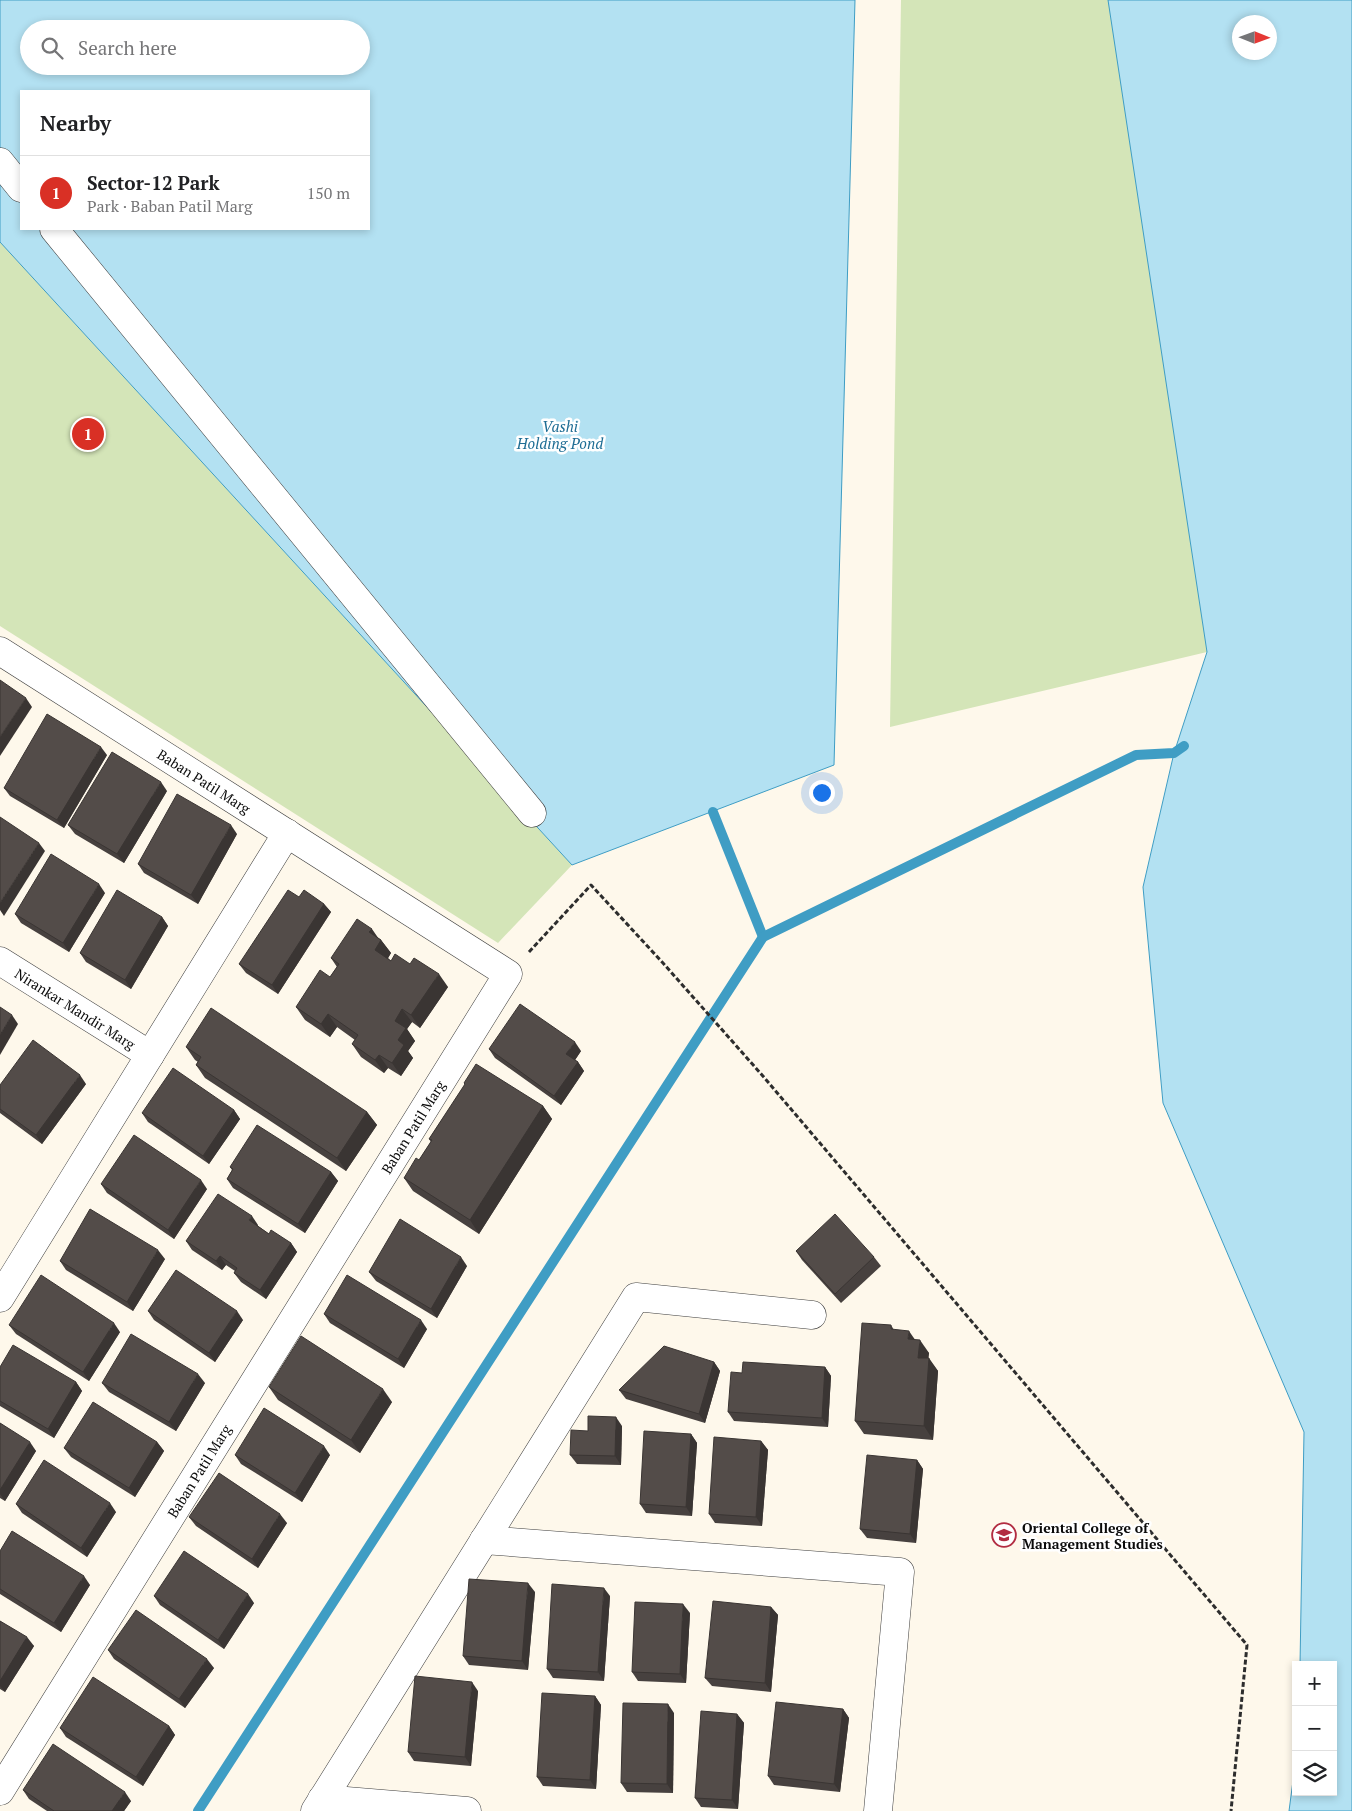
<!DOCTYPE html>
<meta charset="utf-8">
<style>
:root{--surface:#fff;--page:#f2f2f2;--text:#202124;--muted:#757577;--line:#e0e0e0;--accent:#d93025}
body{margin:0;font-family:"PT Serif",serif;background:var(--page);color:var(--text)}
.controls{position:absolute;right:15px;bottom:15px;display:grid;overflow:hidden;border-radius:0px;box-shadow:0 2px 8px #0003}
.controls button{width:45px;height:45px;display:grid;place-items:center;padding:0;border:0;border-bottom:1px solid var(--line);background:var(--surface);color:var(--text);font:25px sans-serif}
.compass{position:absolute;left:1232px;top:15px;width:45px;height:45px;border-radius:50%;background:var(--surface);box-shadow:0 2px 8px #0003;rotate:91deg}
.you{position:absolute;left:821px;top:792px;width:18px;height:18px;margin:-12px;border:4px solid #fff;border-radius:50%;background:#1a73e8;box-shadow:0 0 0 8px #1a73e833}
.badge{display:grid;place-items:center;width:32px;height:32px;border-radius:50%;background:var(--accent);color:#fff;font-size:16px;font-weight:700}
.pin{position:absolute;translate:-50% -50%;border:2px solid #fff;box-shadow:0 1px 5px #0006}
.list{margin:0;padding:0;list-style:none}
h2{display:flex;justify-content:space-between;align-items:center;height:65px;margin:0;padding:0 20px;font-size:21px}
h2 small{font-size:16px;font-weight:400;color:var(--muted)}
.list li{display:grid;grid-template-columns:32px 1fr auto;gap:15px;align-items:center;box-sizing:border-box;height:75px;padding:0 20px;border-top:1px solid var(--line)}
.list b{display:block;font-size:19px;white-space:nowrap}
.list p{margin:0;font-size:16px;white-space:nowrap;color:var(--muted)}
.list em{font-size:16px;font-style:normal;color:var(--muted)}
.icon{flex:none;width:28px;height:28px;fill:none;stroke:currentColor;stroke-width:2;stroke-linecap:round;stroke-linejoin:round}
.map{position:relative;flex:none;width:1352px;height:1811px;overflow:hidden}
.search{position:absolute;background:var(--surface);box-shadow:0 2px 8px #0003;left:20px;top:20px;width:350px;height:55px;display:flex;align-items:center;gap:12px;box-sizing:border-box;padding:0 18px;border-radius:28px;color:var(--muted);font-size:19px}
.panel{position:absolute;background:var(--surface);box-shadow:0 2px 8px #0003;left:20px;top:90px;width:350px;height:140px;border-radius:0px}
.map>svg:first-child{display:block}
</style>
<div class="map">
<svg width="1352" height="1811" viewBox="0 0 1352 1811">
<rect width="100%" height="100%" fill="#fef8eb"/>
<g fill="#d4e5b8" fill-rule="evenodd">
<path d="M901,0h451v635l-145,17 -317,75zM1240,22h30v30h-30z"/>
<polygon points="0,242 572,865 498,943 0,626"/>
</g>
<g fill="#b3e1f2" stroke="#3f9dc4" fill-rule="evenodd">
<path d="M0,0h855l-21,765 -262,100 -572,-623zM29,29h332v37h-332zM21,91h348v138h-348z"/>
<path d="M1108,0h244v1811h-63l7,-53v34h37v-127h-33l4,-233 -141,-329 -20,-216 31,-134 33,-101zM1240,22h30v30h-30z"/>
</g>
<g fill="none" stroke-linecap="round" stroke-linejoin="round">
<g stroke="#3f9dc4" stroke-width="10">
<polyline points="713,812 763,937"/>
<polyline points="198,1811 763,937 1136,755 1174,753 1184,746"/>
</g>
<g stroke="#3e3e3e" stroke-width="29">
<g id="street">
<polyline points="0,162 21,188"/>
<polyline points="54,229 532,813"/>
<path id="s1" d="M0,651l508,323 -508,817"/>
<path id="s2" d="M0,961l150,94"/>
<polyline points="0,1298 287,833"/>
<polyline points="484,1540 900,1572 878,1811"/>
<polyline points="322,1799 467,1811"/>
<polyline points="315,1811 636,1297 812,1315"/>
</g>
</g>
<polyline stroke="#2d2d2d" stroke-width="3" stroke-dasharray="5 2.5" stroke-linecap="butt" points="529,952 591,885 663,963 762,1075 1247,1645 1231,1811"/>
<use href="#street" stroke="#fff" stroke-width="28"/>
</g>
<g fill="#47413f">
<polygon points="107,755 64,828 10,796 4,788"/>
<polygon points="167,791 124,863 75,834 68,825"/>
<polygon points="237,834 198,904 144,873 138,864"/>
<polygon points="105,893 69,952 21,923 15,914"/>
<polygon points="299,897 324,904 331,912 278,994 246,973 239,964"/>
<polygon points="162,917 168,926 131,989 86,962 80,953"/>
<polygon points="378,938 381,940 391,953 388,958 391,961 448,987 420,1028 412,1022 407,1029 415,1041 408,1051 413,1058 401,1076 388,1068 384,1073 361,1057 352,1044 355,1040 337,1027 330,1037 305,1020 296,1007 330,977 337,967 331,958"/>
<polygon points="186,1047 367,1112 377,1125 346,1171 205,1078 196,1065 198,1062 195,1060"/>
<polygon points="489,1049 581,1051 575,1060 578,1062 584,1071 561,1105 495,1058"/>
<polygon points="464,1083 543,1106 552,1119 479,1234 413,1191 404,1178 419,1160 431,1142 429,1139 465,1085"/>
<polygon points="86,1084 42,1144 0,1113 0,1085"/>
<polygon points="234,1110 240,1119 209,1164 148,1122 142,1113"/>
<polygon points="230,1167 331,1172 338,1181 305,1233 233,1188 227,1179 232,1170"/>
<polygon points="101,1184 207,1189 174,1239 107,1193"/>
<polygon points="258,1225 258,1226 269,1234 291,1243 297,1252 266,1299 241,1282 234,1273 235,1271 226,1265 222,1270 192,1250 186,1241"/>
<polygon points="796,1251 874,1257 881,1266 841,1303 802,1260"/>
<polygon points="165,1259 133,1311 66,1270 60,1261"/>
<polygon points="467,1266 437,1318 376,1281 369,1272"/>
<polygon points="148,1311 243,1320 215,1362 154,1320"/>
<polygon points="324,1314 427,1329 404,1368 330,1323"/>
<polygon points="9,1325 120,1332 89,1381 16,1334"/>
<polygon points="891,1325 894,1330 915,1340 929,1353 928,1358 938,1371 933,1440 864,1434 855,1421"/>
<polygon points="714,1362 720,1371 705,1423 626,1399 619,1390"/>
<polygon points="0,1367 76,1382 82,1391 54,1438 0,1406"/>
<polygon points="825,1367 831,1376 828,1427 734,1421 728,1412 742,1373"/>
<polygon points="102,1383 205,1383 176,1431 109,1392"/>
<polygon points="269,1387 392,1402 360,1453 278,1400"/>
<polygon points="0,1423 36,1451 5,1501 0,1498"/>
<polygon points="622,1426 621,1465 577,1464 570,1455"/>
<polygon points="691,1434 697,1443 692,1516 646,1513 640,1504"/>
<polygon points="761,1441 768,1450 762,1526 715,1523 709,1514"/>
<polygon points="157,1442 164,1451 135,1497 71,1457 64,1448"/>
<polygon points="235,1455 330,1455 302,1502 241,1464"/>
<polygon points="917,1460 923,1469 916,1543 867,1538 860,1529"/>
<polygon points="16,1504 116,1512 87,1557 22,1513"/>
<polygon points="189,1517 287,1523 258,1568 196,1526"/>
<polygon points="0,1551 90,1585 61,1632 0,1594"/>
<polygon points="535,1592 528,1670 469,1665 463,1656"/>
<polygon points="154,1596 254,1603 224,1649 160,1605"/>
<polygon points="610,1596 604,1681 553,1678 547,1669"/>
<polygon points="771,1607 778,1615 771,1692 712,1686 705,1678"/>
<polygon points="690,1613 686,1683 638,1681 632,1672"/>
<polygon points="0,1621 34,1646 5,1692 0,1689"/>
<polygon points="108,1650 214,1668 185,1708 114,1659"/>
<polygon points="478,1691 471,1766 414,1761 408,1752"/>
<polygon points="595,1696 601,1705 596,1789 543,1786 537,1777"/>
<polygon points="843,1709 849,1718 840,1792 774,1785 768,1776"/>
<polygon points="674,1713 673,1793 627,1792 621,1783"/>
<polygon points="737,1714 744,1723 738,1809 701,1807 695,1798"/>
<polygon points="169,1726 175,1735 143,1786 66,1737 60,1728"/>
<polygon points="23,1790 131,1801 124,1811 47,1811 29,1799"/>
</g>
<g fill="#3a3533">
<polygon points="26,698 32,707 0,756 0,737"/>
<polygon points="101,747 107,755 64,828 57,820"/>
<polygon points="161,782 167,791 124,863 117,854"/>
<polygon points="231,825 237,834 198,904 191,895"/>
<polygon points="39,843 45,851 4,916 0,910 0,903"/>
<polygon points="99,884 105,893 69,952 63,943"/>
<polygon points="324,904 331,912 278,994 272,985"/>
<polygon points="162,917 168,926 131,989 125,980"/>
<polygon points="372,929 381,942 381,940 391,953 385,963 375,950 369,932"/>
<polygon points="439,974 448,987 420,1028 411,1015"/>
<polygon points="402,1009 412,1022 407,1029 415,1041 408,1051 413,1058 401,1076 392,1063 395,1021"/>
<polygon points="328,1014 337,1027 330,1037 321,1024"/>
<polygon points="12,1015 18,1024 0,1055 0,1035"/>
<polygon points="575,1042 581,1051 573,1063 566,1054"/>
<polygon points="379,1055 388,1068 384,1073 375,1060"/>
<polygon points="578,1062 584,1071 561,1105 554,1096"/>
<polygon points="80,1075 86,1084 42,1144 36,1135"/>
<polygon points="543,1106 552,1119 479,1234 470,1220"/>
<polygon points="234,1110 240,1119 209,1164 203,1156"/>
<polygon points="367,1112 377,1125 346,1171 337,1158"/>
<polygon points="331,1172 338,1181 305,1233 298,1224"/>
<polygon points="201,1180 207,1189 174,1239 168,1230"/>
<polygon points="252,1216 258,1225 256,1229 249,1220"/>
<polygon points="291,1243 297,1252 266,1299 260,1290"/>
<polygon points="158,1250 165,1259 133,1311 127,1302"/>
<polygon points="220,1256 226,1265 222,1270 216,1261"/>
<polygon points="461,1257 467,1266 437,1318 431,1309"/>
<polygon points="237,1311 243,1320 215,1362 209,1353"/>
<polygon points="421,1320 427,1329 404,1368 398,1359"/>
<polygon points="114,1323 120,1332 89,1381 83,1372"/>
<polygon points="909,1331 918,1344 908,1339"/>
<polygon points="920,1340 929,1353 927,1371 918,1358"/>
<polygon points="929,1358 938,1371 933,1440 924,1426"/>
<polygon points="714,1362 720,1371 705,1423 699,1414"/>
<polygon points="825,1367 831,1376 828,1427 822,1418"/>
<polygon points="198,1374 205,1383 176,1431 169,1422"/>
<polygon points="76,1382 82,1391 54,1438 48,1429"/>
<polygon points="383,1389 392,1402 360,1453 351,1440"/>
<polygon points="616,1417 622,1426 621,1465 615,1456"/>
<polygon points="691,1434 697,1443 692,1516 686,1507"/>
<polygon points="761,1441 768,1450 762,1526 756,1517"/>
<polygon points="30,1442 36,1451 5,1501 0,1494 0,1490"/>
<polygon points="157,1442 164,1451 135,1497 129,1488"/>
<polygon points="324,1446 330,1455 302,1502 295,1493"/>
<polygon points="917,1460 923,1469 916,1543 910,1534"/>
<polygon points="110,1503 116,1512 87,1557 81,1548"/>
<polygon points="280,1514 287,1523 258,1568 252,1559"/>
<polygon points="84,1576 90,1585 61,1632 54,1623"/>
<polygon points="528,1583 535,1592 528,1670 522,1661"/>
<polygon points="604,1588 610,1596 604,1681 598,1672"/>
<polygon points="248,1594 254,1603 224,1649 218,1640"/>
<polygon points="683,1604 690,1613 686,1683 680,1674"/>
<polygon points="771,1607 778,1615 771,1692 765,1683"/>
<polygon points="27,1637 34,1646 5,1692 0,1686 0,1681"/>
<polygon points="207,1659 214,1668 185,1708 179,1699"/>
<polygon points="472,1682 478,1691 471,1766 465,1757"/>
<polygon points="595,1696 601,1705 596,1789 590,1780"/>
<polygon points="668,1704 674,1713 673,1793 667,1784"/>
<polygon points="843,1709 849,1718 840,1792 834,1784"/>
<polygon points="737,1714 744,1723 738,1809 732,1800"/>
<polygon points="169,1726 175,1735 143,1786 136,1777"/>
<polygon points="125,1792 131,1801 124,1811 112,1811"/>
</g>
<g fill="#534c49" stroke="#3a3533">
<polygon points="0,680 26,698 0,737"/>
<polygon points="47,714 101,747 57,820 4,788"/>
<polygon points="112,752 161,782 117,854 68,825"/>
<polygon points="177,794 231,825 191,895 138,864"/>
<polygon points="0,817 39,843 0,903"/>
<polygon points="51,854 99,884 63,943 15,914"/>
<polygon points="117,890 162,917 125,980 80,953"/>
<polygon points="288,890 299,897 304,890 324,904 272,985 239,964"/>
<polygon points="357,919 372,929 369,932 381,940 375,950 391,961 395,954 410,964 414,958 439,974 411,1015 402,1009 395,1021 406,1028 398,1040 404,1045 392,1063 379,1055 375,1060 352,1044 358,1035 328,1014 321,1024 296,1007 320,970 330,977 339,964 331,958"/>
<polygon points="520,1004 575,1042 566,1054 578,1062 554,1096 489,1049"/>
<polygon points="0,1007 12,1015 0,1035"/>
<polygon points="211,1008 367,1112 337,1158 196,1065 201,1057 186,1047"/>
<polygon points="33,1040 80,1075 36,1135 0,1109 0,1085"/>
<polygon points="476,1064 543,1106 470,1220 404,1178 416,1158 419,1160 432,1140 429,1139 465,1084 464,1083"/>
<polygon points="173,1068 234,1110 203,1156 142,1113"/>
<polygon points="257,1125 331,1172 298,1224 227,1179 233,1169 230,1167"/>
<polygon points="134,1135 201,1180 168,1230 101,1184"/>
<polygon points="218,1194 252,1216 249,1220 269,1234 271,1230 291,1243 260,1290 234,1273 237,1268 220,1256 216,1261 186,1241"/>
<polygon points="90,1209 158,1250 127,1302 60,1261"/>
<polygon points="835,1214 874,1257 835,1294 796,1251"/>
<polygon points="400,1219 461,1257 431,1309 369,1272"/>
<polygon points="176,1270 237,1311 209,1353 148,1311"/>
<polygon points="41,1275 114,1323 83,1372 9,1325"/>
<polygon points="347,1275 421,1320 398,1359 324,1314"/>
<polygon points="862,1323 891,1325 891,1329 909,1331 908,1339 920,1340 918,1358 929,1358 924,1426 855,1421"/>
<polygon points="131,1334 198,1374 169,1422 102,1383"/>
<polygon points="301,1336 383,1389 351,1440 269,1387"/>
<polygon points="13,1345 76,1382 48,1429 0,1401 0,1367"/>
<polygon points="664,1346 714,1362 699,1414 619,1390"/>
<polygon points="743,1362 825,1367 822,1418 728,1412 731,1372 742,1373"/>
<polygon points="93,1402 157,1442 129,1488 64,1448"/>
<polygon points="264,1408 324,1446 295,1493 235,1455"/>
<polygon points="588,1416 616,1417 615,1456 570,1455 571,1430 588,1431"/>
<polygon points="0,1423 30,1442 0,1490"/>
<polygon points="644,1431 691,1434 686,1507 640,1504"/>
<polygon points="714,1437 761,1441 756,1517 709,1514"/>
<polygon points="867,1455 917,1460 910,1534 860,1529"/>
<polygon points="44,1460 110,1503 81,1548 16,1504"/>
<polygon points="219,1473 280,1514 252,1559 189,1517"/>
<polygon points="12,1531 84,1576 54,1623 0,1589 0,1551"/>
<polygon points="184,1551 248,1594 218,1640 154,1596"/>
<polygon points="469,1579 528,1583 522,1661 463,1656"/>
<polygon points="552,1584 604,1588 598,1672 547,1669"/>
<polygon points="713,1601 771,1607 765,1683 705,1678"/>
<polygon points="635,1602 683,1604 680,1674 632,1672"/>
<polygon points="136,1610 207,1659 179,1699 108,1650"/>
<polygon points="0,1621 27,1637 0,1681"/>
<polygon points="415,1676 472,1682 465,1757 408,1752"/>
<polygon points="93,1677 169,1726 136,1777 60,1728"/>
<polygon points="542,1693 595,1696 590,1780 537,1777"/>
<polygon points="776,1702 843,1709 834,1784 768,1776"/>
<polygon points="623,1703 668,1704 667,1784 621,1783"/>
<polygon points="701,1711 737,1714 732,1800 695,1798"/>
<polygon points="53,1744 125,1792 112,1811 54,1811 23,1790"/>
</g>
<defs>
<g id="university-ring" transform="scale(1.25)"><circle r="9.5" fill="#fff" stroke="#b22d42" stroke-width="1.5"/><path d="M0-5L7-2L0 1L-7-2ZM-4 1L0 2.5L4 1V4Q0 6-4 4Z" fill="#b22d42"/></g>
</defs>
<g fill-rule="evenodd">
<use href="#university-ring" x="1004" y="1535"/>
</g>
<g text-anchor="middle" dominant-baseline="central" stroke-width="5" stroke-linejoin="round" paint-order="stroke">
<g font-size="14" fill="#0b0b0b" stroke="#fff">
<text stroke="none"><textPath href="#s1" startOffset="242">Baban Patil Marg</textPath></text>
<text stroke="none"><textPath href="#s2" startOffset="89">Nirankar Mandir Marg</textPath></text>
<text transform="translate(413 1127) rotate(-58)">Baban Patil Marg</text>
<text transform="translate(199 1471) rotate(-58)">Baban Patil Marg</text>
</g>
<g font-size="14" font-weight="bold" fill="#0b0b0b" stroke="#fff" text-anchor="start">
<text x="1022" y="1527">Oriental College of<tspan x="1022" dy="16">Management Studies</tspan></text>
</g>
<g font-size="15" font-style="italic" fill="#1e6d94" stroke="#fff">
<text x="560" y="426">Vashi<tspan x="560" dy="17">Holding Pond</tspan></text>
</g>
</g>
</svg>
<div class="controls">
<button>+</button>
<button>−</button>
<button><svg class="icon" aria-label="layers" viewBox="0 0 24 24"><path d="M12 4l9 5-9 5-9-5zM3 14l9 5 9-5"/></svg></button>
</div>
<svg class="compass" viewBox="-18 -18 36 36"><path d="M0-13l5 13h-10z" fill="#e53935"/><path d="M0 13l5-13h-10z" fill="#757577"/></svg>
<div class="you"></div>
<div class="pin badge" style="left:88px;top:434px">1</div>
<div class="search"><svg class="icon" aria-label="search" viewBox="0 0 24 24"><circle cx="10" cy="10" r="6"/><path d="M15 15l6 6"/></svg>Search here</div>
<section class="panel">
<h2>Nearby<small></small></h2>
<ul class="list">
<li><span class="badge">1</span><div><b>Sector-12 Park</b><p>Park · Baban Patil Marg</p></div><em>150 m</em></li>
</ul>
</section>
</div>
